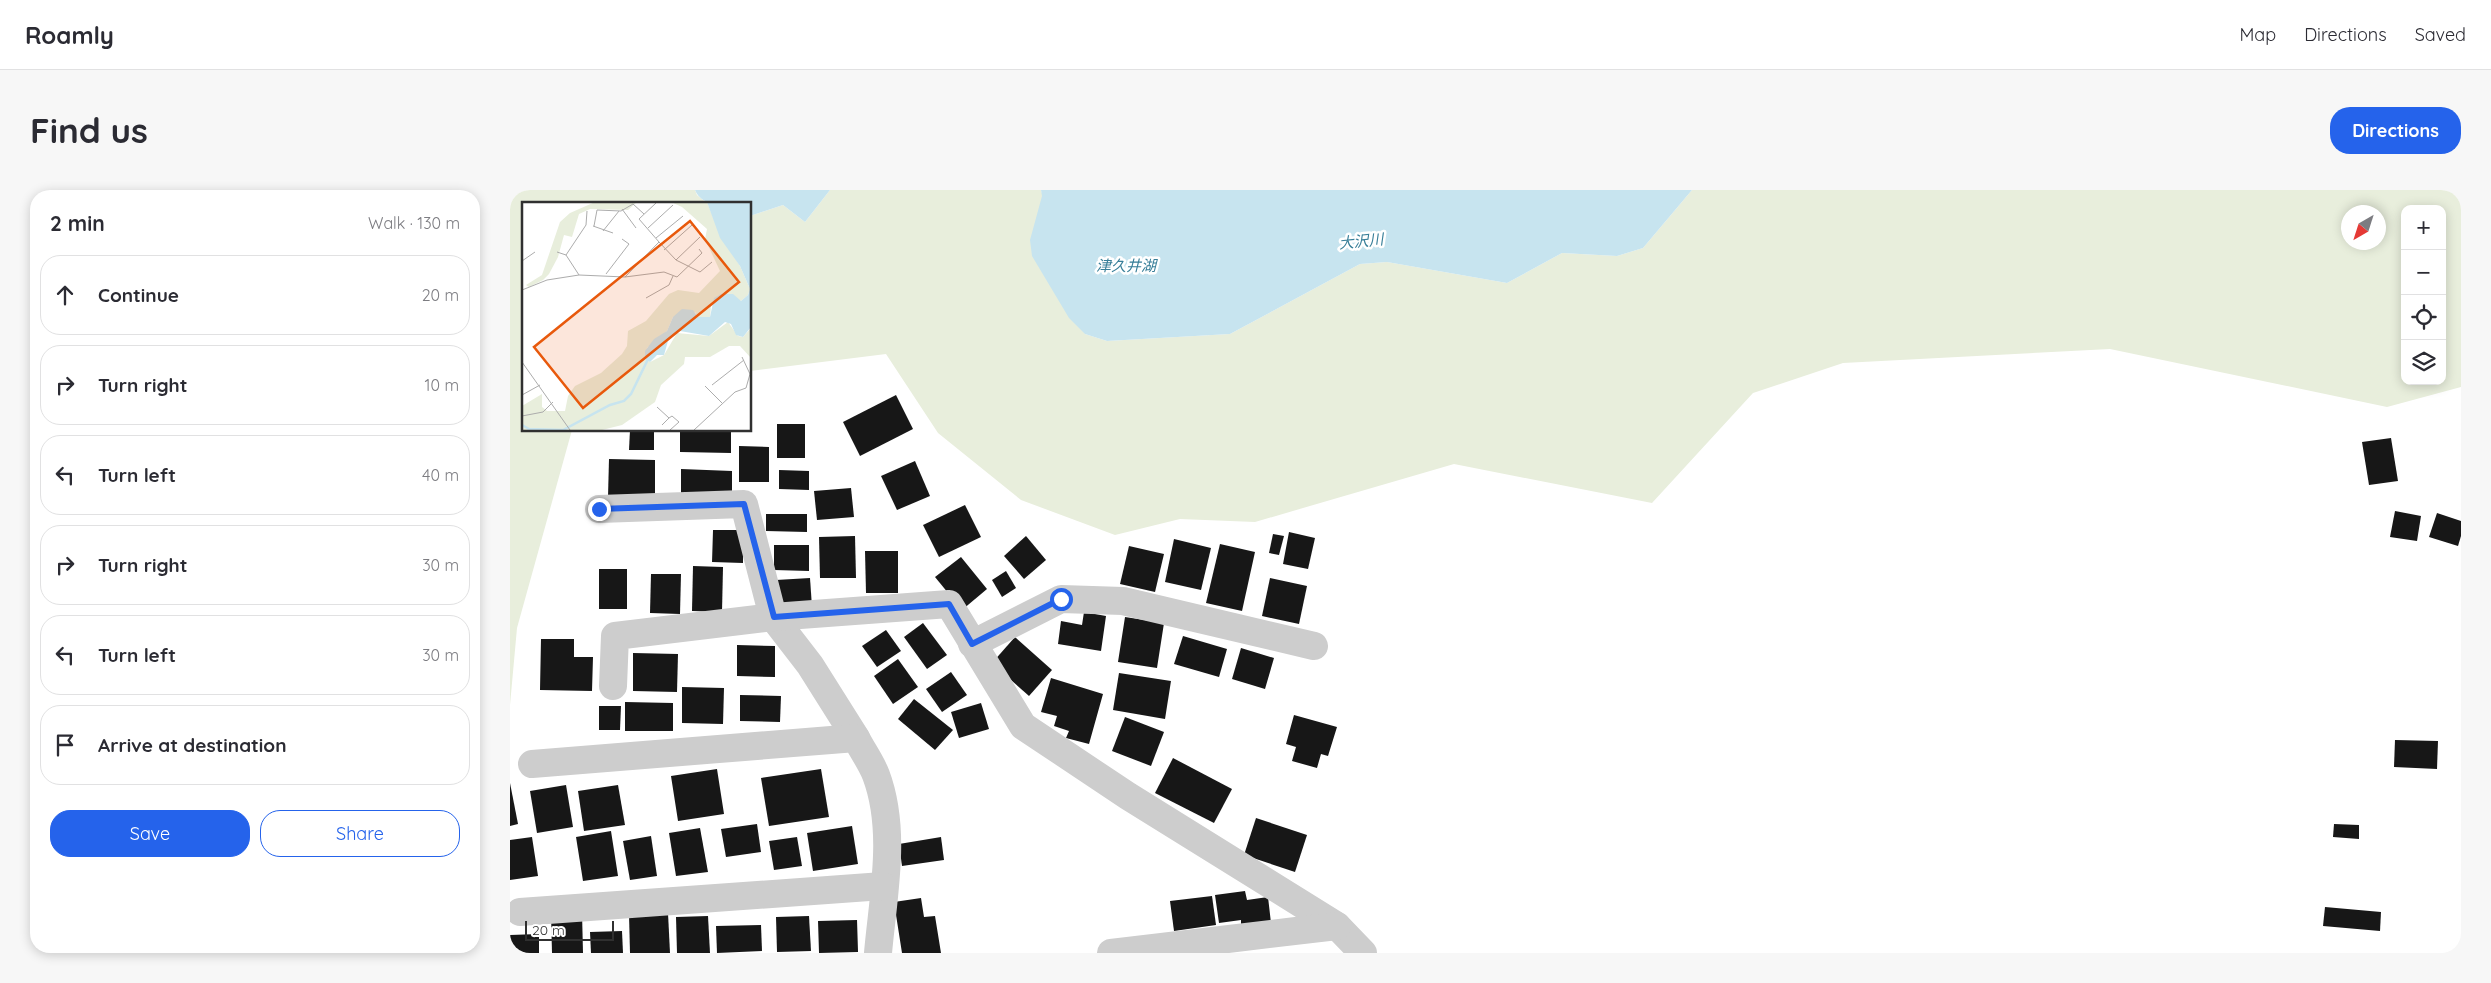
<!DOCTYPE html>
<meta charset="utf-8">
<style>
:root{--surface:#fff;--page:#f7f7f7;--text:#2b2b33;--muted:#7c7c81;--line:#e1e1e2;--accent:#2563eb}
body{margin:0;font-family:Quicksand,"Noto Sans JP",sans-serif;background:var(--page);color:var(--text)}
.controls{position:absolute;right:15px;top:15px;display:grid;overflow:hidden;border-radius:10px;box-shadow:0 2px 12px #0003}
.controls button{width:45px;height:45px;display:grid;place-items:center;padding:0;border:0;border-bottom:1px solid var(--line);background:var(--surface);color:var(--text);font:25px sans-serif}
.compass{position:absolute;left:1831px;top:15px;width:45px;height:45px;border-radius:50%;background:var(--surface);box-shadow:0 2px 12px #0003;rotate:219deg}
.scale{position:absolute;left:15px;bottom:12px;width:89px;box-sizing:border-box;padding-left:5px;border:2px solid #303030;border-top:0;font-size:14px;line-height:18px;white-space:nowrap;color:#303030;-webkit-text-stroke:4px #fff;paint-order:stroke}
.stop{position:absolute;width:15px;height:15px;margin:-11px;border:4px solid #2563eb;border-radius:50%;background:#fff}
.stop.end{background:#2563eb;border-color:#fff;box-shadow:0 1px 5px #0008}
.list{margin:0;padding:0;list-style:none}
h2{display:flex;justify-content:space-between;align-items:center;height:65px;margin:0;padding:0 20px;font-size:21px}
h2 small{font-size:16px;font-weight:400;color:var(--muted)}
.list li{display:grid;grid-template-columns:32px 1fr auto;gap:15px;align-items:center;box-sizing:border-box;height:80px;margin:0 10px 10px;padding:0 10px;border:1px solid var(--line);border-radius:20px}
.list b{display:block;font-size:19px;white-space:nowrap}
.list em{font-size:16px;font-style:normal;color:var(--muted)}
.actions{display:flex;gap:10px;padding:15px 20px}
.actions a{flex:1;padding:11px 0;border:1px solid var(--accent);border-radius:20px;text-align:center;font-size:18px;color:var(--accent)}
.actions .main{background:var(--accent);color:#fff}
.icon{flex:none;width:28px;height:28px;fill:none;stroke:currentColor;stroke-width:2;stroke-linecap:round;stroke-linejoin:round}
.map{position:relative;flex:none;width:1951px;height:763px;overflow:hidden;border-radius:20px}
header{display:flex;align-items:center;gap:30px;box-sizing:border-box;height:70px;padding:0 25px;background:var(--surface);border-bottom:1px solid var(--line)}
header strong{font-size:24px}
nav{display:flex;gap:28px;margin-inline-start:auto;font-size:18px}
.intro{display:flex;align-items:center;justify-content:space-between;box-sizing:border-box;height:120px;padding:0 30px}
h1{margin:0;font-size:35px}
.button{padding:12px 22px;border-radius:20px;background:var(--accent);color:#fff;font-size:18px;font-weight:700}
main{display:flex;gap:30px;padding:0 30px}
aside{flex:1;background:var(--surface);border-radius:20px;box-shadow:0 2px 12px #0003}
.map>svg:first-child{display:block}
</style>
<header>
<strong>Roamly</strong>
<nav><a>Map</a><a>Directions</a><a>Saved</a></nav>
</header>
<div class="intro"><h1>Find us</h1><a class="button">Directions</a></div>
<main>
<aside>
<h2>2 min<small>Walk · 130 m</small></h2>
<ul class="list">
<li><svg class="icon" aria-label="ahead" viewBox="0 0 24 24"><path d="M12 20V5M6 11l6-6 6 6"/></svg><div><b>Continue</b></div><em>20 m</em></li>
<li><svg class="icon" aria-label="right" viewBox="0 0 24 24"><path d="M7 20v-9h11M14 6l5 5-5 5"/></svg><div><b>Turn right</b></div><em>10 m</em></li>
<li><svg class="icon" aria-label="left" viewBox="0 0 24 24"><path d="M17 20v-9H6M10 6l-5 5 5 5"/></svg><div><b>Turn left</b></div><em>40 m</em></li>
<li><svg class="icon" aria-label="right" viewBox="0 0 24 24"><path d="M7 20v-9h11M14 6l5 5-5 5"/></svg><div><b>Turn right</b></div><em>30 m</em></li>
<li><svg class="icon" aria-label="left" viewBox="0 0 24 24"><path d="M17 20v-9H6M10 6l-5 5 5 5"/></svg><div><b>Turn left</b></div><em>30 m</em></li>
<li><svg class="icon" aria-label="arrive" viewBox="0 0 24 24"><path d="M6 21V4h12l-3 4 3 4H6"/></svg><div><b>Arrive at destination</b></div></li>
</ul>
<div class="actions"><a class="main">Save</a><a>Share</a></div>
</aside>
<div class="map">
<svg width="1951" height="763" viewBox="0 0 1951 763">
<rect width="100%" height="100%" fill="#fff"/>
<g fill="#e8eedc" fill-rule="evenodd">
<polygon points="0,0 185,0 187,5 198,14 14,14 14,240 62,240 7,438 0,515"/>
<path d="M320,0h211l44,144 22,7 123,-7 130,-70 27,-2 120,21 55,-30 55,3 26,-8 49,-58h769v197l-74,20 -277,-58 -267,14 -90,30 -101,110 -198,-39 -199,58 -75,-3 -65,16 -94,-35 -83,-67 -52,-79 -136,17v-155l33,-11 22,17zM1895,19h37v172h-37zM1838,22h30v30h-30z"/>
</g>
<g fill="#c7e4ef">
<path d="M185,0h135l-25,32 -22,-17 -33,11v-12c-18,0 -47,6 -55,-14z"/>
<polygon points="531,0 1182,0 1133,58 1107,66 1052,63 997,93 877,72 850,74 720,144 597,151 575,144 559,128 522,66 520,50 532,6"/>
</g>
<g fill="#171717">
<polygon points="386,205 403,239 350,266 333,232"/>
<rect x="267" y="234" width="28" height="34"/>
<polygon points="120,240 144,240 144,260 119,260"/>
<polygon points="170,240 221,240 221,263 170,262"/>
<polygon points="1881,248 1888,291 1859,295 1852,252"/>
<polygon points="229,256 259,257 259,292 229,292"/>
<polygon points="99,269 145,270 145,308 98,307"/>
<polygon points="405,271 420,306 387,320 371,286"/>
<polygon points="171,279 222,281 222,305 171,304"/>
<polygon points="269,280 299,281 299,300 269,299"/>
<polygon points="341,298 344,327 307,330 304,301"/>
<polygon points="455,315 471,347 429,367 413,335"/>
<polygon points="1885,321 1911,326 1907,351 1880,347"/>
<polygon points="1927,323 1951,331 1951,346 1948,356 1919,347"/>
<polygon points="256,324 297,324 297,342 256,341"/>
<polygon points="203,340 233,340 233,373 202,372"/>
<polygon points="779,342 805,348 798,379 773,374"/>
<polygon points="763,344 774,346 769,365 759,363"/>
<polygon points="345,346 346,388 310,388 309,347"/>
<polygon points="516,346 536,370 514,389 494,366"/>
<polygon points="664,349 701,358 691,400 655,392"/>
<polygon points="710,354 745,362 732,421 696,413"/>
<polygon points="264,355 299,355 299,381 264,380"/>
<polygon points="619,356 654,364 645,402 610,394"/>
<polygon points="355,361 388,361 388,403 356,403"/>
<polygon points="451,367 477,399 452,420 425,387"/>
<polygon points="183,376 213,377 212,422 182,421"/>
<rect x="89" y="379" width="28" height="40"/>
<polygon points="496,381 506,398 492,407 482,390"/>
<polygon points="141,384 171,384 170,424 140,423"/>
<polygon points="300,388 302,417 268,419 266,390"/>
<polygon points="760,388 797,396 789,434 752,426"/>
<polygon points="574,422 596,426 591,461 548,454 551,431 572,435"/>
<polygon points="615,427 654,433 647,478 608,472"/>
<polygon points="413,433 437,465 417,479 394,447"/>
<polygon points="376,440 391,461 367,477 352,456"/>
<polygon points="673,446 717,459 709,487 664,474"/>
<polygon points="505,447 542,480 519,506 482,473"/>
<polygon points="31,449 64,449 64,467 83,467 82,501 30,500"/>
<polygon points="227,455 265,456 265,487 227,486"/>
<polygon points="731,458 764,468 755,499 722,489"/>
<polygon points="123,463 168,464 167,502 123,501"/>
<polygon points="388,469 408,497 383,514 364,486"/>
<polygon points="441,482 457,505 432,522 416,499"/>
<polygon points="609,483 661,491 655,529 603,520"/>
<polygon points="541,488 593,504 579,554 556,548 559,541 544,536 547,526 531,522"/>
<polygon points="172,497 214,498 213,534 172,533"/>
<polygon points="230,505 271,506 270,532 230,531"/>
<polygon points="404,509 443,540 425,560 388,529"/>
<polygon points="115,512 163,513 163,541 115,541"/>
<polygon points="471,513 479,539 449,548 441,522"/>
<polygon points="89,516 111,516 110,540 89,540"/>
<polygon points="784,525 827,537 818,566 811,564 807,578 782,571 786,557 776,554"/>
<polygon points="615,527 654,542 641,576 602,561"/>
<polygon points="1885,550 1928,551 1927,579 1884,577"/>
<polygon points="663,568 722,599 704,633 645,603"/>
<polygon points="207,579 214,624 168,631 161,586"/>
<polygon points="311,579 319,627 259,636 251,588"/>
<polygon points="0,593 8,634 0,636"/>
<polygon points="56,595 63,637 27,643 20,601"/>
<polygon points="108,595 115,635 74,641 68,601"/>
<polygon points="746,628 797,645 785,682 734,665"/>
<polygon points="247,634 251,662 216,667 211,639"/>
<polygon points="1824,634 1849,635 1849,649 1823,647"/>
<polygon points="342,636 348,674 303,681 297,643"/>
<polygon points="190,638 198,682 166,686 159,643"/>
<polygon points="101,641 108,686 73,691 66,647"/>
<polygon points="141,646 147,686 120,690 113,651"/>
<polygon points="22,647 28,686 0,690 0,650"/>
<polygon points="287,647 292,676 264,680 259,651"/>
<polygon points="431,647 434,670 392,676 389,654"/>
<polygon points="735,701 737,710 758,707 761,733 731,737 731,730 709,733 705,705"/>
<polygon points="702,706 706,735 664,741 660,711"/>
<polygon points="411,708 414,727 425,726 431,763 392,763 384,712"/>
<polygon points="1815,717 1871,722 1870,741 1813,736"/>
<polygon points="72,722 73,763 42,763 41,724"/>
<polygon points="158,723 160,763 120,763 119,724"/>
<polygon points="198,726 200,763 167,763 166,727"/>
<polygon points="299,726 301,761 267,762 266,727"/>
<polygon points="347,730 348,762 309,763 308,731"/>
<polygon points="251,735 252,761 207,763 206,736"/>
<polygon points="112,741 113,763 81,763 80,742"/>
<polygon points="29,744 29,763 0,763 0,745"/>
</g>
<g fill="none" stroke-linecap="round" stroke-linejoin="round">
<g stroke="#cdcdcd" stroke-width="28">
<polyline points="89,319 234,314 263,427 300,475 346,548"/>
<polyline points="462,454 551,409 613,411 804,456"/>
<polyline points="103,496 105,446 263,427 439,414 513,536 618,606 827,736 853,763"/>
<path d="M22,574l324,-26c6,12 15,24 20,37 21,56 7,121 2,178"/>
<polyline points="10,722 373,696"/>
<polyline points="601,763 827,736"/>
</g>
</g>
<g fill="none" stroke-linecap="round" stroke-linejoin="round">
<polyline stroke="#2563eb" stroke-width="6" points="89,319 234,314 264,427 439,414 462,454 551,409"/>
</g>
<g text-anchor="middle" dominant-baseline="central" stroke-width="5" stroke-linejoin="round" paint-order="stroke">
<g font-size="15" font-style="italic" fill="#377e98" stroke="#fff">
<text transform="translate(851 51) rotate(-6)">大沢川</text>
<text x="616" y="75">津久井湖</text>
</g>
</g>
<g transform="translate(12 12)">
<rect width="229" height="229" fill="#fff"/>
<path d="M73,0h42l-9,8 -38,-1 -11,5 -7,23 -8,-2 -6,22 -9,17 -6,6 -14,7 -3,-2 16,-10 18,-53 10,-9zM149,0h36l12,30 21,34 10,23 -2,6 -7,6 -17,-7 -6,2 -7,10 -1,11h-12l-3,-5 -22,5 -6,14 -20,17 -2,11 5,3 14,-7 13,-22 32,3 19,-14 10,14 5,1 8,-9v30l-11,-12h-11l-19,11h-25l-1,7 -23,21 -6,17 -33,23 -20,5h-80v-24l20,-12v13l5,4h18l3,-15 7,-10 26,-13 21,-19 5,-8 1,-15 18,-10 23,-27 9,-4 21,3 21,-22 -15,-32 2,-10 -25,-22z" fill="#e8eedc"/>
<path d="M185,0h44v125l-8,10 -7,-2 -5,-11 -6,-2 -16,14 -29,-5 -12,10 -4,14h-7l-7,7 -5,-3v-8l9,-12 13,-8 6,-14 9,-8 11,1 5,7h12l4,-19 7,-4h12l8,7 7,-6 2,-6 -10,-23 -20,-28z" fill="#c7e4ef"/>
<path fill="none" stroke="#c7e4ef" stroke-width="2.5" d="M0,223l7,4 34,1 47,-25 14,-4 7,-7 19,-39"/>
<path fill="none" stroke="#acacac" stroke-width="1" d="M100,7l14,19M71,24l20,7M72,24l3,-16 24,1 12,-7 11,10M126,26l25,-23M81,29l16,-20M134,36l27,-22M137,40l17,18 24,-23M142,48l28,-25M35,50l9,3 13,20M44,53l20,-30 1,-14M154,58l24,12 12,-10M0,59l13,-9M84,72l23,-30 -7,-5M103,75l34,-35 -20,-23 17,-16M0,88l25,-10 32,-5 46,2 39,-5 13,5 25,-24 -3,-4M124,96l23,-13 4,-9M0,160l48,68M190,183l32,-25M183,184l17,17M0,193l18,-10M135,205l12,11 -7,7M0,214l21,-4 10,-10M147,216l3,-2 7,6 -9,8M172,228l41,-38 11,-4 4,-14 -8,-17"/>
<path fill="#e8590c" fill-opacity="0.15" stroke="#e8590c" stroke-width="2.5" d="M168,19l49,61 -156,126 -49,-61z"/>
<rect width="229" height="229" fill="none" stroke="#303030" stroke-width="2.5"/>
</g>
</svg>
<div class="controls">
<button>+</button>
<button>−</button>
<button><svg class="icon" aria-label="locate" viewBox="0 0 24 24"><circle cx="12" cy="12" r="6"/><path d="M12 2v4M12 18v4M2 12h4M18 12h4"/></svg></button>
<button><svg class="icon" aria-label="layers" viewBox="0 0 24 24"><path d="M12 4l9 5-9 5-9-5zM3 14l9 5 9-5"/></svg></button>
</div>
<svg class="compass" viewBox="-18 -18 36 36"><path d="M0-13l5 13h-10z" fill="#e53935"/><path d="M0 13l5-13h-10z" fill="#7c7c81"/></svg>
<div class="scale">20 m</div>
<div class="stop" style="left:551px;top:409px"></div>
<div class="stop end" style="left:89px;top:319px"></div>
</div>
</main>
